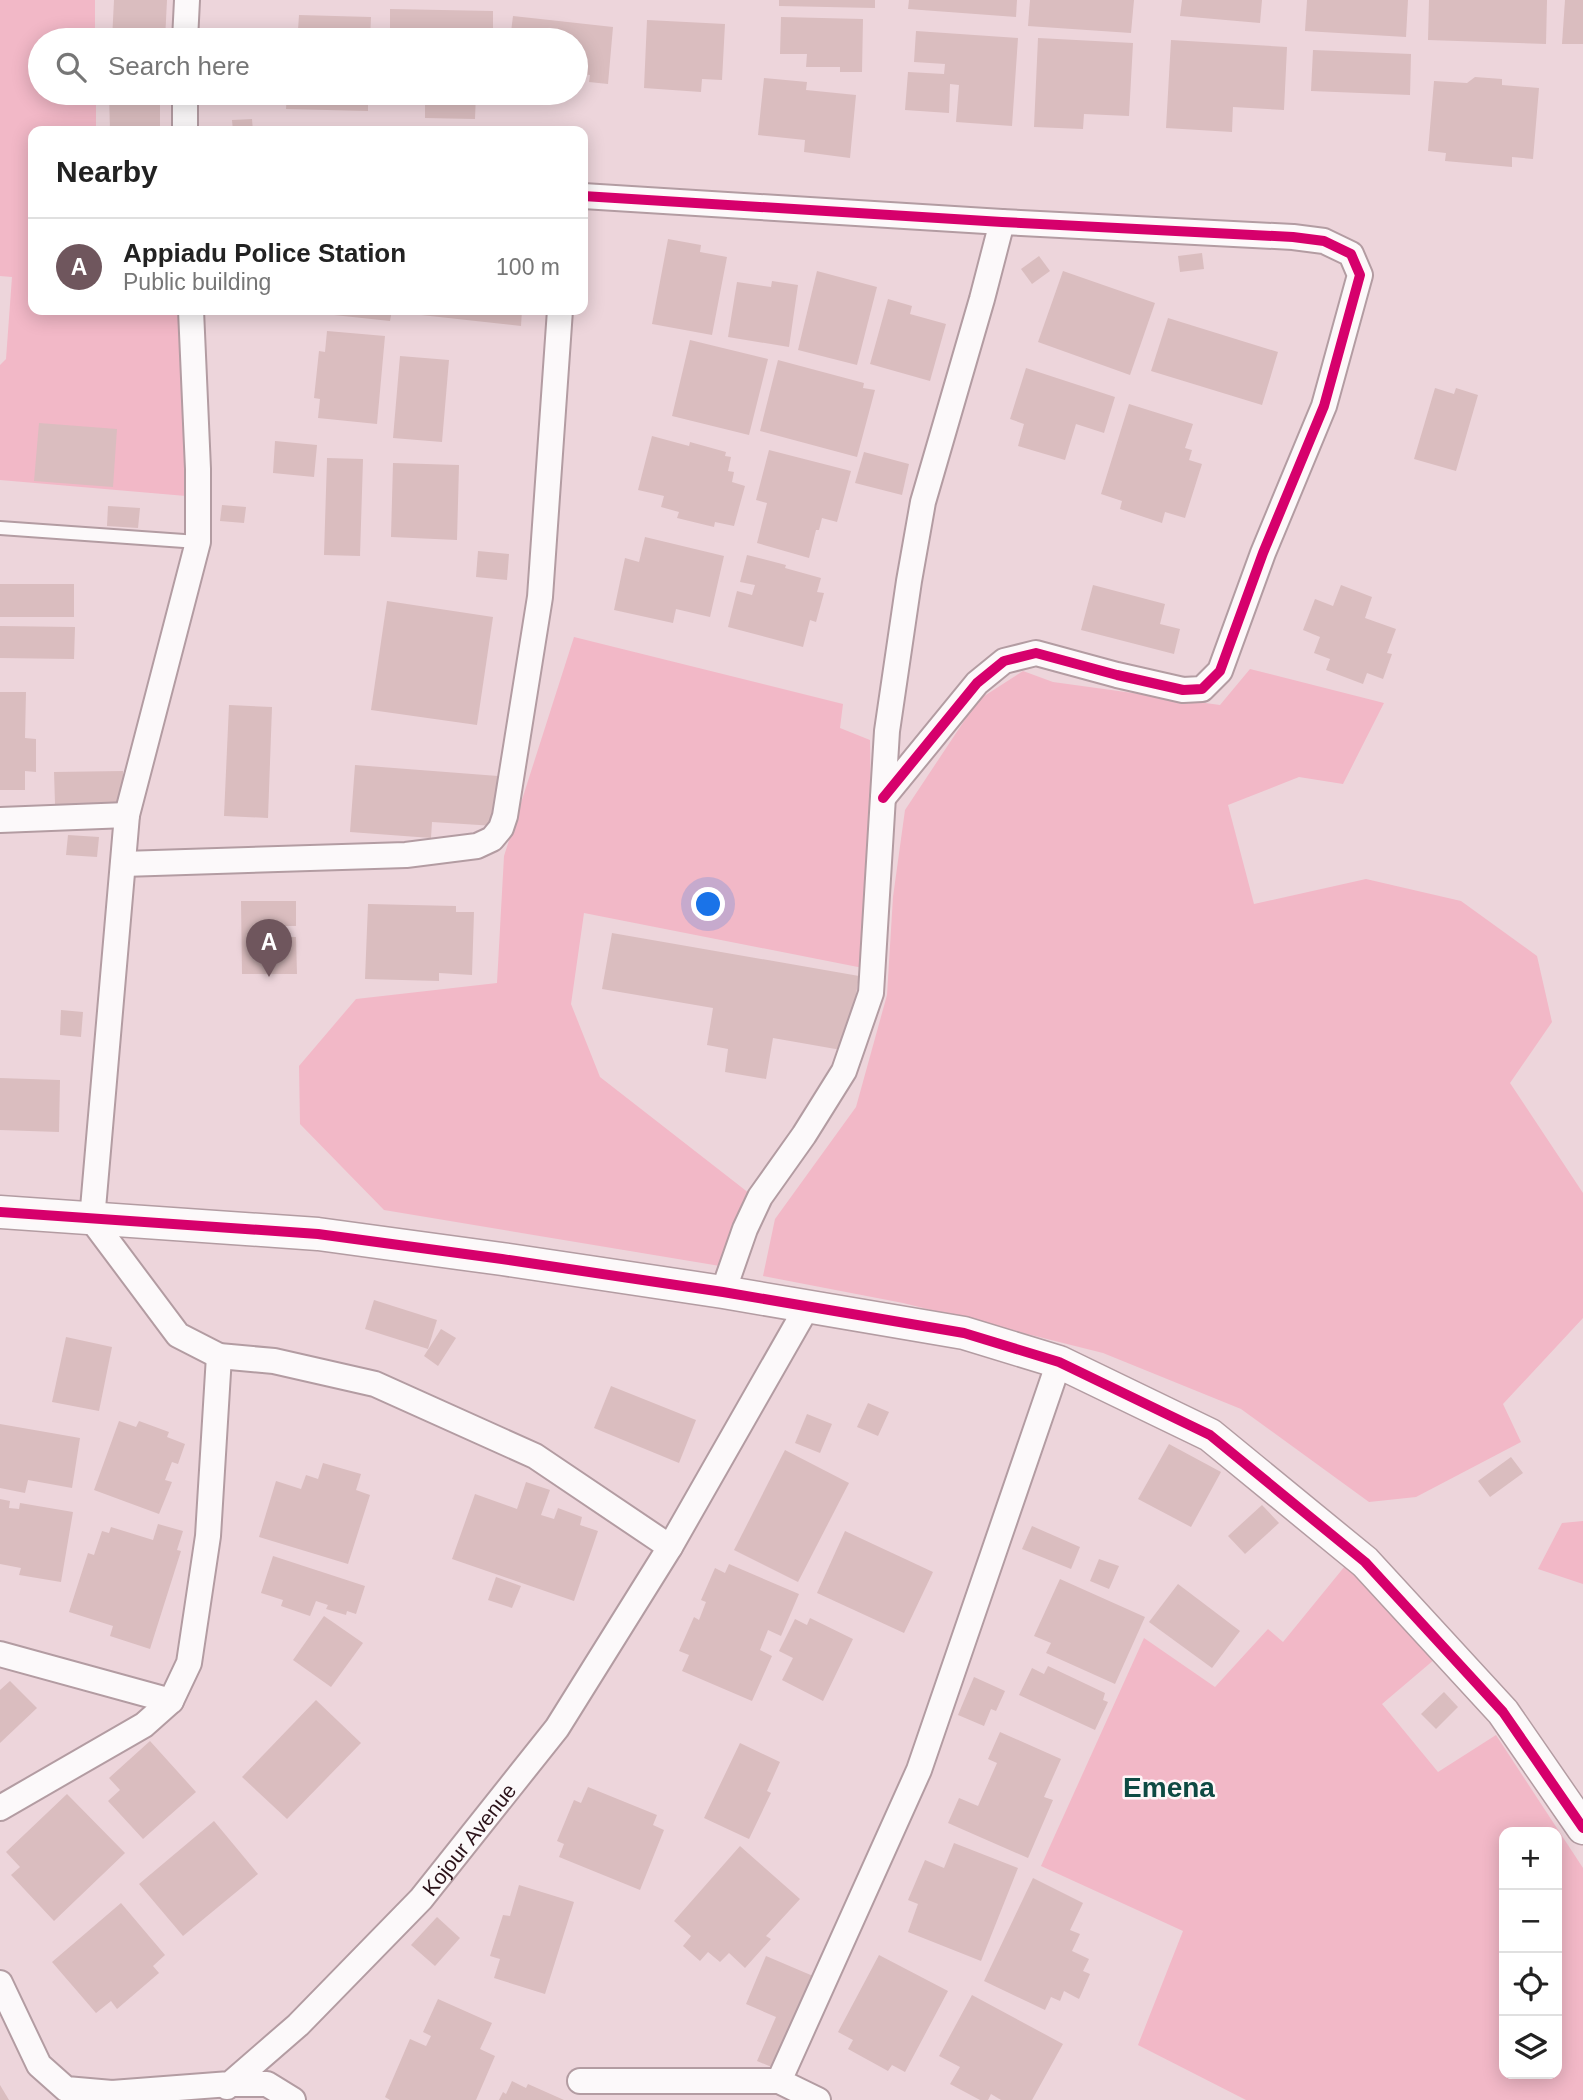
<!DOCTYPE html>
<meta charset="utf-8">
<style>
:root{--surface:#fff;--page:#f2f2f2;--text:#222;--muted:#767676;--line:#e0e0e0;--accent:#6f565d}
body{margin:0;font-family:Helvetica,sans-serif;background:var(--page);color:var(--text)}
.controls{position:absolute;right:21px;bottom:21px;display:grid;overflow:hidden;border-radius:14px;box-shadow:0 4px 18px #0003}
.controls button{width:63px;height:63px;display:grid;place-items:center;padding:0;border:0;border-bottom:2px solid var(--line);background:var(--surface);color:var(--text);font:35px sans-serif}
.you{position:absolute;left:709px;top:905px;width:24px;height:24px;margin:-18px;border:5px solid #fff;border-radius:50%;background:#1a73e8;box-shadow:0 0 0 10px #1a73e833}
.badge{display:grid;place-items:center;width:46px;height:46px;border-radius:50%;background:var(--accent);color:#fff;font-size:23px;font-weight:700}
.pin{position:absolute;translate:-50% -58px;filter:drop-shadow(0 2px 4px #0008)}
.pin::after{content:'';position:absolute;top:37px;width:24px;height:21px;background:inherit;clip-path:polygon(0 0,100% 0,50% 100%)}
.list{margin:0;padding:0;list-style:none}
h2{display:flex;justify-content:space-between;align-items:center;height:91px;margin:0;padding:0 28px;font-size:30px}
h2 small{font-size:23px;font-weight:400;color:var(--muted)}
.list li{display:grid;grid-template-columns:46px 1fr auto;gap:21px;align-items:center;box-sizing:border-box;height:98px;padding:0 28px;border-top:2px solid var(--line)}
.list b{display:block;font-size:26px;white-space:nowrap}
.list p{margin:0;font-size:23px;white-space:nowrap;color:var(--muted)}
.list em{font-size:23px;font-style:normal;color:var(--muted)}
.icon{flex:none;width:38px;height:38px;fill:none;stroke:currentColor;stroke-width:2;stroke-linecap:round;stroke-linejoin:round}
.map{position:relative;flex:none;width:1583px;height:2100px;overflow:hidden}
.search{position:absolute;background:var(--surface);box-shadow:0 4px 18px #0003;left:28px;top:28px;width:560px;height:77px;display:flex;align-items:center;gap:18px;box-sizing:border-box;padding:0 24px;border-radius:38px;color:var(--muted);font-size:26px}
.panel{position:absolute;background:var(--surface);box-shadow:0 4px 18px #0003;left:28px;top:126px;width:560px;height:189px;border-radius:14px}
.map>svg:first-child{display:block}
</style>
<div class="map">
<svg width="1583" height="2100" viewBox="0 0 1583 2100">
<rect width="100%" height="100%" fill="#edd5db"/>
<g fill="#f2b8c7" fill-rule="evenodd">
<polygon points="0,0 95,0 95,40 40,40 40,93 96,93 96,131 33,131 33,310 182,310 186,496 0,480 0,365 6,359 12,277 0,276"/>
<polygon points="574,637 843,704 840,728 870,740 871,823 863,968 584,913 571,1004 600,1077 754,1197 726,1267 384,1210 300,1124 299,1066 356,999 497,983 504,856"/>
<polygon points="1250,669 1384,703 1343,784 1299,777 1228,805 1254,904 1366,879 1461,901 1537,956 1552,1022 1510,1083 1583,1193 1583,1318 1503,1404 1521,1442 1416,1497 1369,1502 1241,1409 1103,1353 903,1303 763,1276 775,1219 856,1107 887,995 893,897 905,810 978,700 1023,671 1053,682 1220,705"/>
<polygon points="1583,1521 1583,1584 1538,1569 1562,1523"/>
<path d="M1345,1566l90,93 -53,45 56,68 58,-37 87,133v232h-337l-108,-55 45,-114 -142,-65 103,-228 71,49 53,-58 15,13zM1504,1832h53v242h-53z"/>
</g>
<g fill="#dabdbf">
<polygon points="114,0 167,0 165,40 112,40"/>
<polygon points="779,0 875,0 875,8 779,6"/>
<polygon points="909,0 1017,0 1016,17 908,9"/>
<polygon points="1030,0 1134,0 1131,33 1028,26"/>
<polygon points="1182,0 1262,0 1260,23 1180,16"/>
<polygon points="1307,0 1408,0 1406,37 1305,31"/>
<polygon points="1429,0 1547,0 1546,44 1428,40"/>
<polygon points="1565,0 1583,0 1583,44 1562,44"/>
<polygon points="390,9 493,11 493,40 390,40"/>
<polygon points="299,15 371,17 370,40 274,40 274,29 298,30"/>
<polygon points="513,16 613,27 608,84 589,82 590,75 576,73 576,40 510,40"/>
<polygon points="781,17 863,19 862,72 840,72 840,67 806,67 807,54 780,54"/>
<polygon points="647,20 725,24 722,80 702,79 701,92 644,88"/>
<polygon points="916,31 1018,38 1012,126 956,122 959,85 950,84 949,113 905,110 908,72 944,74 945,64 914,62"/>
<polygon points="1038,38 1133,43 1129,116 1084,114 1083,129 1034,127"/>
<polygon points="1171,40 1287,47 1284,110 1233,107 1232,132 1166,128"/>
<polygon points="1313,50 1411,54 1410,95 1311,91"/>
<polygon points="1475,77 1502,79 1502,85 1539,88 1533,159 1512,157 1512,167 1445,161 1446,153 1428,151 1434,81 1467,83"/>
<polygon points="764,78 807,82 806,90 856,95 850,158 804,152 805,140 758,135"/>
<polygon points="287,93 368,93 368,111 286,109"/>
<polygon points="389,93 476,93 475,119 425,118 425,101 389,100"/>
<polygon points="109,94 160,94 160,131 110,131"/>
<polygon points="252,119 253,131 233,131 232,120"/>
<polygon points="668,239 701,245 700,252 727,257 712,335 652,324"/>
<polygon points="1202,253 1204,269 1180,272 1178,256"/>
<polygon points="1039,256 1050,271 1032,284 1021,269"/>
<polygon points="817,271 877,287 857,365 798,350"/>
<polygon points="1063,271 1155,303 1130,375 1038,342"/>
<polygon points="772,281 798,285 789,347 728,337 737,282 771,287"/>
<polygon points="888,299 912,306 910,314 946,324 930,381 870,364"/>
<polygon points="306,310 392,310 390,321 306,312"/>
<polygon points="413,310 522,310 521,326 412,314"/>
<polygon points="1168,318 1278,352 1262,405 1151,371"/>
<polygon points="327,331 385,336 377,424 318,418 320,399 314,398 319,351 325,352"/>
<polygon points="690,340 768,359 749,435 672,416"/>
<polygon points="400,356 449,360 442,442 393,438"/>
<polygon points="778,360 864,383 863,388 875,390 857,457 760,431"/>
<polygon points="1026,368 1115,397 1104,433 1076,424 1065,460 1018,446 1024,424 1010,419"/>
<polygon points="1435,388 1454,394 1456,388 1478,395 1456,471 1414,459"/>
<polygon points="1129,404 1193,424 1185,448 1192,450 1189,460 1202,464 1185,518 1165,512 1162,523 1120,509 1122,501 1101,494"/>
<polygon points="39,423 117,429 113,487 34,481"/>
<polygon points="652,436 689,446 690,442 726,452 725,456 731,457 728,471 734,472 732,482 745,486 734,526 715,522 714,527 677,518 679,512 661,507 664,496 638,490"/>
<polygon points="275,441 317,445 314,477 273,473"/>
<polygon points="769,450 851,471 837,522 822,518 819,530 816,530 809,558 757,543 767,503 756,500"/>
<polygon points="864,452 909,464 902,495 855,483"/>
<polygon points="327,458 363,459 360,556 324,555"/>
<polygon points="393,463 459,465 457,540 391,537"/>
<polygon points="222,505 246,507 244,523 220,521"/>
<polygon points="108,506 140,508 138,528 107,526"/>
<polygon points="645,537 724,556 710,617 676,609 673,623 614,610 625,558 639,562"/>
<polygon points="478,551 509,554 507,580 476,577"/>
<polygon points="747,555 786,565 785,568 821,578 817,592 824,593 816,622 810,620 803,647 728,627 737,591 752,595 755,585 740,582"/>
<rect x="0" y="584" width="74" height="33"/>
<polygon points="1093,585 1165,604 1160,624 1180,629 1174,654 1081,630"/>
<polygon points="1341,585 1372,597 1365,618 1396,629 1387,653 1392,654 1383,679 1367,673 1363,684 1326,670 1330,659 1314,653 1320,637 1303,630 1315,599 1333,606"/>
<polygon points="387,601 493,617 477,725 371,710"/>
<polygon points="0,626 75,627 74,659 0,658"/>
<polygon points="0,692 26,692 25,738 36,739 36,772 25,771 25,790 0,790"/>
<polygon points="229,705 272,707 268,818 224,816"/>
<polygon points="355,765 498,776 495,826 432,822 431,838 350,832"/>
<polygon points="123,771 124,804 55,804 54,772"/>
<polygon points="68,835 99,837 97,857 66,855"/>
<polygon points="241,901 296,901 296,926 272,926 272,937 296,937 297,974 242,974"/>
<polygon points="368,904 456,906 456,912 474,912 472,975 439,973 439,981 365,979"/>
<polygon points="612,933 859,976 847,1051 773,1038 766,1079 725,1072 728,1049 707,1045 713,1008 602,989"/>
<polygon points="61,1010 83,1012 81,1037 60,1035"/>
<polygon points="0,1078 60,1080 59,1132 0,1130"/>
<polygon points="374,1300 437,1320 428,1349 365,1329"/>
<polygon points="441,1329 456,1338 438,1366 424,1356"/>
<polygon points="66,1337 112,1347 99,1411 52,1402"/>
<polygon points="611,1386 696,1420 679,1463 594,1428"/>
<polygon points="868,1403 889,1412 878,1436 857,1427"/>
<polygon points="807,1414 832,1424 820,1453 795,1443"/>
<polygon points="119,1421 136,1427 139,1421 169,1432 167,1437 185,1444 178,1464 172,1462 165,1480 172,1482 159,1514 94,1490"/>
<polygon points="0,1424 80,1438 72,1488 28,1480 25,1493 0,1488"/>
<polygon points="1169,1444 1221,1472 1191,1527 1138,1499"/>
<polygon points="785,1450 849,1483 798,1582 734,1550"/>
<polygon points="1511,1457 1523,1473 1490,1497 1478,1481"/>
<polygon points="323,1463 361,1474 356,1490 370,1495 348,1564 259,1537 276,1481 301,1489 306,1475 318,1479"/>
<polygon points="526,1482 550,1490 541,1515 554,1519 558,1508 582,1517 580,1525 598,1531 574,1601 452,1559 475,1494 517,1509"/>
<polygon points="0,1499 10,1501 9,1508 19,1509 20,1503 73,1512 61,1582 19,1575 21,1568 0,1564"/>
<polygon points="1262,1505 1279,1523 1245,1554 1228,1536"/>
<polygon points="158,1524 183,1531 177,1550 181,1551 150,1649 110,1636 113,1626 69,1612 88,1553 94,1555 102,1531 109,1533 111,1527 153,1540"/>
<polygon points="1032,1526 1080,1547 1071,1569 1022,1549"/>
<polygon points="845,1531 933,1572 904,1633 817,1593"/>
<polygon points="273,1556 365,1586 356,1614 347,1611 346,1615 326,1609 328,1605 316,1601 310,1616 281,1606 283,1600 261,1593"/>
<polygon points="1099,1559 1119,1566 1109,1589 1090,1581"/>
<polygon points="729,1564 799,1594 781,1636 768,1630 760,1650 772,1656 752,1701 682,1671 689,1655 679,1651 694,1617 699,1620 706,1602 701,1600 715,1568 725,1573"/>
<polygon points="496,1577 521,1586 512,1608 488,1600"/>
<polygon points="1060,1579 1145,1617 1115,1684 1046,1653 1051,1643 1034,1636"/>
<polygon points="1178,1584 1240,1631 1212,1668 1149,1622"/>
<polygon points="324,1616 363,1643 331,1687 293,1660"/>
<polygon points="810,1618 853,1639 823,1701 782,1680 793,1658 779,1651 795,1619 807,1625"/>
<polygon points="1048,1666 1105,1693 1103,1700 1108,1702 1095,1730 1019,1695 1032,1668 1044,1674"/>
<polygon points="974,1677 1005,1691 996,1711 991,1709 984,1726 958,1715"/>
<polygon points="10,1681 37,1708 0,1743 0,1690"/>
<polygon points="1444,1692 1458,1707 1436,1729 1421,1714"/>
<polygon points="316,1700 361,1743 287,1819 242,1777"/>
<polygon points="1000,1732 1061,1759 1044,1797 1053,1800 1028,1858 948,1823 959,1798 978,1806 997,1763 988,1759"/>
<polygon points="150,1741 196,1792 143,1839 108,1801 120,1790 109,1778"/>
<polygon points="740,1743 780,1762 767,1791 771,1793 749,1839 704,1818"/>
<polygon points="588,1787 657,1815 653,1825 664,1830 640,1890 559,1857 564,1844 557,1841 574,1800 581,1803"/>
<polygon points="67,1794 125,1853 54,1921 11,1875 20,1867 6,1852"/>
<polygon points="214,1821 258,1874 183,1936 139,1884"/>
<polygon points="954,1843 1018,1868 981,1961 908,1932 918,1904 908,1900 925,1860 944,1868"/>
<polygon points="740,1846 800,1899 766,1936 771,1939 745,1968 729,1953 720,1962 708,1952 700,1961 683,1946 691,1936 674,1921"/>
<polygon points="1033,1878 1083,1903 1070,1930 1080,1934 1072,1951 1089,1959 1083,1971 1090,1974 1079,1999 1064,1991 1060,2001 1051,1997 1045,2010 984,1981"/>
<polygon points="519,1885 574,1902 545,1994 494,1978 500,1959 490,1956 503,1915 510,1916"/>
<polygon points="121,1903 165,1955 153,1966 159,1973 117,2009 111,2001 96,2013 52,1962"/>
<polygon points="437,1917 460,1938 435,1966 411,1945"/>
<polygon points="879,1955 948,1991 905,2072 892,2065 888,2071 848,2049 853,2040 838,2032"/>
<polygon points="766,1956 813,1976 774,2068 757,2061 776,2017 746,2004"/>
<polygon points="972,1995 1063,2044 1032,2100 1001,2100 991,2094 988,2100 980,2100 950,2084 960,2067 939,2056"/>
<polygon points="438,1999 492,2023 480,2049 495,2056 476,2100 390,2100 385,2097 410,2039 426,2046 431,2036 423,2032"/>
<polygon points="512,2081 526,2088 528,2084 564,2100 499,2100 503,2092 506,2094"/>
<polygon points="0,2085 9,2100 0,2100"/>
</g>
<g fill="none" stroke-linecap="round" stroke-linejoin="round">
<g stroke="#b39ca2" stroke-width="16">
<polyline id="service" points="0,528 198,542"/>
</g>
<g stroke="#b39ca2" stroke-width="28">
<g id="minor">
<polyline points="185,40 187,0"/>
<polyline points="185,131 185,93"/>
<polyline points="583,196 1002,222 1293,237 1324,241 1351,254 1360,275 1324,406 1263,553 1220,671 1202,689 1183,690 1117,675 1036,653 1004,661 977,683 883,798"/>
<polyline points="191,310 198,469 198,542 127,815 92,1220 178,1335 219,1356 274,1361 375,1384 535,1456 670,1547"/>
<polyline points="0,820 127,815"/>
<polyline points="123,864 406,855 477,846 492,839 501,828 505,816 540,597 560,310"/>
<polyline points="723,1292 745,1229 760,1197 804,1135 844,1071 871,993 887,731 909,581 923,502 982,299 1002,222"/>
<polyline points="0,1654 171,1701"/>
<polyline points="0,1808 144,1725 171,1701 189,1663 208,1536 219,1356"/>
<path id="s1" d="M0,1983l39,82 27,24 46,4 118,-9 68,-59 123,-126 136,-171 113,-181 137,-240"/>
<polyline points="580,2081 779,2081"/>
<polyline points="227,2087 230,2084 267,2084 293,2100"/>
<polyline points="818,2100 779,2081 919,1770 1059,1362"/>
</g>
</g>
<g stroke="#b39ca2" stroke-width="35">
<polyline id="tertiary" points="0,1212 318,1234 502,1259 723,1292 964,1333 1059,1362 1210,1435 1365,1562 1503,1712 1583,1828"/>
</g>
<use href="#service" stroke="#fcf9fa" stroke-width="12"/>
<use href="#minor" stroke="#fcf9fa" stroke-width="24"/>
<use href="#tertiary" stroke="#fcf9fa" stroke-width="32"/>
<g stroke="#fff7f9" stroke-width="15">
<g id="cycleway">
<polyline points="583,196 1002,222 1293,237 1324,241 1351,254 1360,275 1324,406 1263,553 1220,671 1202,689 1183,690 1117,675 1036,653 1004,661 977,683 883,798"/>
<polyline points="0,1212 318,1234 502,1259 723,1292 964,1333 1059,1362 1210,1435 1365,1562 1503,1712 1583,1828"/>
</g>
</g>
<use href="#cycleway" stroke="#d6006c" stroke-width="10"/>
</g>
<g text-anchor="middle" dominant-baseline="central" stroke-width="5" stroke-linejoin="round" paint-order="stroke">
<g font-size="21" fill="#2b1219" stroke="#fff7f9">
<text stroke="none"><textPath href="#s1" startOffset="634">Kojour Avenue</textPath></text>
</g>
<g font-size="28" font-weight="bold" fill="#0e4a43" stroke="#fff7f9">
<text x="1169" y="1787">Emena</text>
</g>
</g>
</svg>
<div class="controls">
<button>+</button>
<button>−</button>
<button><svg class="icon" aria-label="locate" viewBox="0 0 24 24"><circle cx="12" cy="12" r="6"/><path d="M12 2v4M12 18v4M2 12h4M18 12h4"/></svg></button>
<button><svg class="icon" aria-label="layers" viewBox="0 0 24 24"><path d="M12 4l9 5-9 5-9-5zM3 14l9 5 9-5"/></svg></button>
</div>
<div class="you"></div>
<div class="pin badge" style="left:269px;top:977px">A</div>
<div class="search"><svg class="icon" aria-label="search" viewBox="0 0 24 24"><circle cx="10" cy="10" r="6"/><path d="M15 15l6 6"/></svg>Search here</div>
<section class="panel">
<h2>Nearby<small></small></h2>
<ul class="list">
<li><span class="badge">A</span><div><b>Appiadu Police Station</b><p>Public building</p></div><em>100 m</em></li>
</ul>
</section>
</div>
